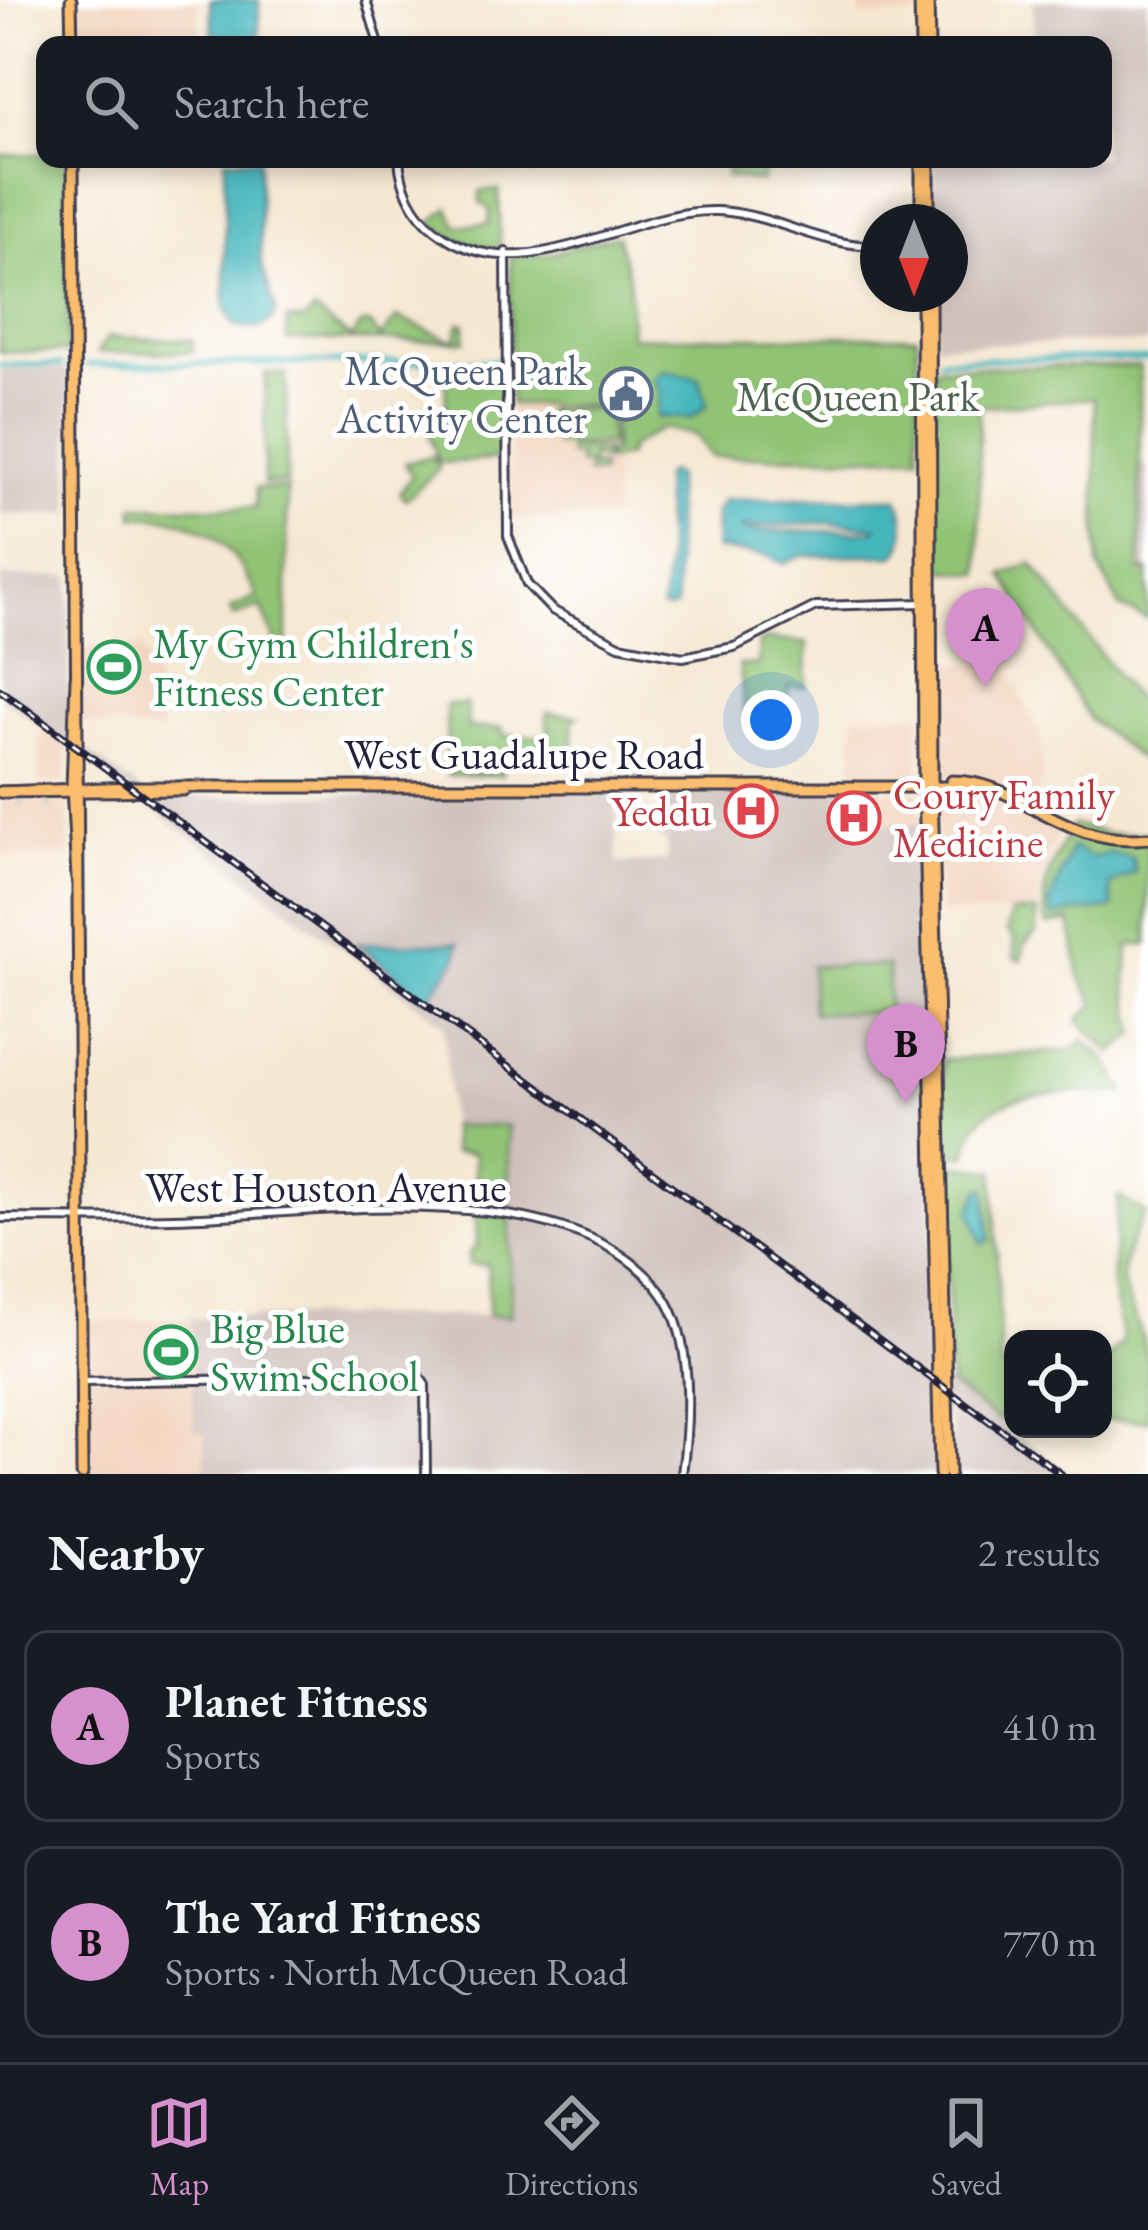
<!DOCTYPE html>
<meta charset="utf-8">
<style>
:root{--surface:#171b24;--page:#20242c;--text:#f1f3f6;--muted:#9ea1a6;--line:#363941;--accent:#d690ce}
body{margin:0;font-family:"EB Garamond",serif;background:var(--page);color:var(--text)}
.controls{position:absolute;right:36px;bottom:36px;display:grid;overflow:hidden;border-radius:24px;box-shadow:0 6px 18px #0003}
.controls button{width:108px;height:108px;display:grid;place-items:center;padding:0;border:0;border-bottom:3px solid var(--line);background:var(--surface);color:var(--text);font:60px sans-serif}
.compass{position:absolute;left:860px;top:204px;width:108px;height:108px;border-radius:50%;background:var(--surface);box-shadow:0 6px 18px #0003;rotate:180deg}
.you{position:absolute;left:771px;top:720px;width:42px;height:42px;margin:-30px;border:9px solid #fff;border-radius:50%;background:#1a73e8;box-shadow:0 0 0 18px #1a73e833}
.badge{display:grid;place-items:center;width:78px;height:78px;border-radius:50%;background:var(--accent);color:#111;font-size:39px;font-weight:700}
.pin{position:absolute;translate:-50% -99px;filter:drop-shadow(0 3px 6px #0008)}
.pin::after{content:'';position:absolute;top:63px;width:42px;height:36px;background:inherit;clip-path:polygon(0 0,100% 0,50% 100%)}
.list{margin:0;padding:0;list-style:none}
h2{display:flex;justify-content:space-between;align-items:center;height:156px;margin:0;padding:0 48px;font-size:51px}
h2 small{font-size:39px;font-weight:400;color:var(--muted)}
.list li{display:grid;grid-template-columns:78px 1fr auto;gap:36px;align-items:center;box-sizing:border-box;height:192px;margin:0 24px 24px;padding:0 24px;border:3px solid var(--line);border-radius:24px}
.list b{display:block;font-size:45px;white-space:nowrap}
.list p{margin:0;font-size:39px;white-space:nowrap;color:var(--muted)}
.list em{font-size:39px;font-style:normal;color:var(--muted)}
.icon{flex:none;width:66px;height:66px;fill:none;stroke:currentColor;stroke-width:2;stroke-linecap:round;stroke-linejoin:round}
.map{position:relative;flex:none;width:1148px;height:1474px;overflow:hidden}
.search{position:absolute;background:var(--surface);box-shadow:0 6px 18px #0003;left:36px;right:36px;top:36px;height:132px;display:flex;align-items:center;gap:30px;box-sizing:border-box;padding:0 42px;border-radius:24px;color:var(--muted);font-size:45px}
.sheet{height:588px;background:var(--surface)}
nav{display:flex;justify-content:space-around;align-items:center;box-sizing:border-box;height:168px;border-top:3px solid var(--line);background:var(--surface);font-size:33px;color:var(--muted)}
nav a{display:grid;justify-items:center;gap:6px}
nav .on{color:var(--accent)}
.map>svg:first-child{display:block}
</style>
<div class="map">
<svg width="1148" height="1474" viewBox="0 0 1148 1474">
<rect width="100%" height="100%" fill="#fff"/>
<filter id="ink" filterUnits="userSpaceOnUse"><feTurbulence type="fractalNoise" baseFrequency=".00833" numOctaves="2"/><feDisplacementMap in="SourceGraphic" scale="24" xChannelSelector="R" yChannelSelector="G"/><feConvolveMatrix kernelMatrix="1 2 1 2 8 2 1 2 1" color-interpolation-filters="sRGB"/></filter>
<filter id="wash" filterUnits="userSpaceOnUse"><feTurbulence type="fractalNoise" baseFrequency=".004" numOctaves="4" result="noise"/><feDisplacementMap in="SourceGraphic" scale="48" xChannelSelector="R" yChannelSelector="G"/><feGaussianBlur stdDeviation="2.7" result="paint"/><feColorMatrix in="noise" values="0 0 0 0 0 0 0 0 0 0 0 0 0 0 0 0 0 1.4 0 .05"/><feComposite in="paint" operator="in"/></filter>
<g filter="url(#wash)">
<rect width="100%" height="100%" fill="#f5e7d1"/>
<g fill="#f2d4be">
<polygon points="78,0 198,0 198,45 77,45"/>
<rect x="860" y="0" width="57" height="16"/>
<polygon points="529,403 613,406 614,518 511,518 510,404"/>
<polygon points="141,646 159,690 160,732 82,722 82,648"/>
<polygon points="999,650 1041,735 1043,777 1033,804 983,779 935,774 935,663 971,663"/>
<polygon points="920,714 918,778 854,776 854,715"/>
<polygon points="41,726 68,745 65,784 39,784"/>
<polygon points="880,789 919,790 921,824 880,825"/>
<polygon points="977,789 1059,831 1039,882 1037,912 939,914 936,791"/>
<polygon points="0,800 66,799 69,855 0,856"/>
<polygon points="191,1318 194,1431 204,1431 205,1474 90,1474 86,1322"/>
</g>
<g fill="#cfc0ba">
<polygon points="1033,0 1148,0 1148,343 936,344 935,294 950,294 950,222 934,222 933,159 1103,159 1103,45 1033,45"/>
<polygon points="69,369 70,514 0,515 0,370"/>
<polygon points="1139,466 1148,466 1148,571 1140,571"/>
<polygon points="70,576 67,735 151,798 616,790 617,863 667,861 667,839 659,839 659,791 880,789 880,825 921,824 935,1373 1070,1474 952,1474 950,1397 937,1474 205,1474 204,1432 194,1431 191,1318 511,1315 508,1127 450,1126 444,1024 0,696 0,577"/>
</g>
<g fill="#91c374" stroke="#5a7258" stroke-width="3">
<polygon points="45,154 45,159 67,159 68,352 0,352 0,155"/>
<polygon points="728,159 766,163 761,182 726,177"/>
<polygon points="499,190 500,250 463,243 430,223 449,208 457,226 489,224 490,209 480,202 480,191"/>
<polygon points="617,235 629,278 631,337 917,336 919,456 711,457 695,435 662,428 629,448 627,456 607,461 607,452 613,451 613,406 510,404 511,256 548,254"/>
<polygon points="314,311 351,338 362,324 370,324 381,338 397,317 448,339 456,339 459,323 465,324 465,341 287,340 287,320 304,320"/>
<polygon points="108,337 193,340 193,352 97,353"/>
<polygon points="1140,366 1140,571 1148,571 1148,619 1120,607 1098,565 1094,398 979,407 980,574 934,569 934,367"/>
<polygon points="446,370 503,370 501,459 439,463 427,428 446,427"/>
<polygon points="265,373 286,374 287,483 264,483"/>
<polygon points="546,409 608,409 610,445 555,445 554,429 544,422 554,425 553,413 546,417"/>
<polygon points="569,447 605,451 605,461 591,455 591,466 601,466 601,474 587,474 588,465 578,464 578,455 569,455"/>
<polygon points="433,456 439,469 406,499 399,493 412,476 405,463"/>
<path d="M256,488h31v162l-7,3 -19,-46 -28,10 -3,-8 27,-12c-24,-57 -60,-83 -123,-80v-11l121,2z"/>
<polygon points="1032,563 1131,694 1148,708 1148,766 1089,719 1003,575"/>
<polygon points="767,639 807,643 806,687 788,687 788,712 744,712 740,665 758,665 759,643"/>
<polygon points="467,704 468,728 502,728 503,735 548,737 547,713 578,716 573,720 573,749 508,750 502,755 502,775 447,775 446,705"/>
<path d="M1073,825l36,9 39,-1v112h-19l-2,40 9,49 -24,19 -34,-33 17,-15 -15,-29 -10,-55 -23,4c-11,-38 8,-68 26,-100z"/>
<polygon points="1011,912 1037,912 1037,932 1024,945 1022,960 1014,958 1014,938 1007,931"/>
<polygon points="811,966 888,966 888,1012 812,1013"/>
<path d="M1083,1040l22,18 20,34c-51,3 -154,-11 -158,63l-21,-1 -4,-94 131,-10z"/>
<polygon points="450,1126 508,1126 511,1315 488,1316 488,1265 469,1264 469,1253 477,1246 474,1153 453,1152"/>
<polygon points="950,1164 994,1171 1001,1367 1013,1375 1013,1419 997,1419 950,1385 945,1198"/>
<path d="M1118,1196l28,17c-47,79 -9,79 2,150 0,18 0,39 0,57h-45v-57l20,-22 -11,-56z"/>
</g>
<g fill="#47b7be" stroke="#346c7c" stroke-width="3" fill-rule="evenodd">
<polygon points="210,0 259,0 259,45 214,45"/>
<path d="M225,159h34l2,103 15,50c-8,17 -27,20 -42,13l-9,-18z"/>
<polygon points="664,370 699,378 707,405 692,418 657,417 660,390 653,380"/>
<polygon points="668,472 675,476 676,606 671,610 662,608 667,566 663,477"/>
<path d="M897,498c10,13 11,47 -2,57l-94,1 -18,8 -14,-8 -53,-7 -1,-36 9,-13zM824,523l53,4 -5,4h-125l-7,-3z"/>
<polygon points="1072,847 1093,858 1108,853 1132,857 1135,872 1110,885 1113,908 1052,916 1049,904"/>
<polygon points="458,943 457,959 427,999 358,944"/>
<polygon points="986,1188 990,1240 982,1244 971,1211 980,1189"/>
</g>
<g fill="none" stroke-linecap="round" stroke-linejoin="round">
<g stroke="#47b7be" stroke-width="3">
<polyline points="22,800 22,804"/>
<polyline points="49,800 49,805"/>
</g>
<g stroke="#47b7be" stroke-width="6">
<polyline points="940,359 1148,359"/>
<polyline points="0,365 61,365"/>
<polyline points="88,365 500,361"/>
</g>
</g>
</g>
<g filter="url(#ink)">
<g fill="none" stroke-linecap="round" stroke-linejoin="round">
<g stroke="#424052" stroke-width="12">
<g id="minor">
<polyline points="366,0 379,45"/>
<path d="M399,159c2,28 14,54 36,71 86,68 192,-23 283,-19 57,3 99,35 160,35"/>
<polyline points="506,252 508,536 527,584 552,610 619,645 683,657 734,647 816,606 923,603"/>
<path d="M0,1218c67,0 135,2 202,-1 129,-5 376,-43 461,78 31,44 26,127 19,179"/>
<polyline points="81,1382 419,1376 425,1385 426,1474"/>
</g>
</g>
<g stroke="#424052" stroke-width="15">
<g id="major">
<polyline points="71,0 72,45"/>
<polyline points="920,0 921,45"/>
<polyline points="928,0 929,45"/>
<polyline points="73,159 82,1474"/>
<polyline points="921,159 921,222"/>
<polyline points="929,159 929,222"/>
<polyline points="922,294 924,780 940,1474"/>
<polyline points="930,294 932,786 949,1474"/>
<polyline points="76,678 72,787 77,878"/>
<path d="M952,781c71,0 109,67 196,57"/>
<polyline points="0,792 184,790"/>
<polyline points="1,792 131,787 986,787"/>
</g>
</g>
<use href="#minor" stroke="#fff" stroke-width="6"/>
<use href="#major" stroke="#fbbd6e" stroke-width="9"/>
<g stroke="#22223b" stroke-width="8">
<polyline id="rail" points="0,690 1061,1474"/>
</g>
<use href="#rail" stroke="#fff" stroke-width="3" stroke-dasharray="9" stroke-linecap="butt"/>
</g>
</g>
<defs>
<g id="civic-ring" transform="scale(2.7)"><circle r="9.5" fill="#fff" stroke="#5c6f8a" stroke-width="1.5"/><path d="M-.6-6.5H3V-4.5H.6V-3L4-1V1h2V6H-6V1h2V-1L-.6-3ZM-1.2 2.5V6h2.4V2.5Z" fill="#5c6f8a"/></g>
<g id="stadium-ring" transform="scale(2.7)"><circle r="9.5" fill="#fff" stroke="#2e9e5b" stroke-width="1.5"/><path d="M0-5a6.5 5 0 1 0 0 10a6.5 5 0 1 0 0-10ZM-3.5-1.8h7v3.6h-7Z" fill="#2e9e5b"/></g>
<g id="hospital-ring" transform="scale(2.7)"><circle r="9.5" fill="#fff" stroke="#e0444e" stroke-width="1.5"/><path d="M-5-5h3v3.5h4V-5h3V5h-3V1.5h-4V5h-3Z" fill="#e0444e"/></g>
</defs>
<g fill-rule="evenodd">
<use href="#civic-ring" x="626" y="394"/>
<use href="#stadium-ring" x="114" y="667"/>
<use href="#hospital-ring" x="751" y="811"/>
<use href="#hospital-ring" x="854" y="818"/>
<use href="#stadium-ring" x="171" y="1352"/>
</g>
<g text-anchor="middle" dominant-baseline="central" stroke-width="10" stroke-linejoin="round" paint-order="stroke">
<g font-size="42" fill="#4e5e75" stroke="#fff" text-anchor="end">
<text x="587" y="370">McQueen Park<tspan x="587" dy="48">Activity Center</tspan></text>
</g>
<g font-size="42" fill="#4e6252" stroke="#fff">
<text x="858" y="396">McQueen Park</text>
</g>
<g font-size="42" fill="#27864d" stroke="#fff" text-anchor="start">
<text x="153" y="643">My Gym Children's<tspan x="153" dy="48">Fitness Center</tspan></text>
<text x="210" y="1328">Big Blue<tspan x="210" dy="48">Swim School</tspan></text>
</g>
<g font-size="42" fill="#22223b" stroke="#fff">
<text x="524" y="754">West Guadalupe Road</text>
<text x="326" y="1187">West Houston Avenue</text>
</g>
<g font-size="42" fill="#be3a42" stroke="#fff" text-anchor="start">
<text x="893" y="794">Coury Family<tspan x="893" dy="48">Medicine</tspan></text>
<text x="712" y="811" text-anchor="end">Yeddu</text>
</g>
</g>
</svg>
<div class="controls">
<button><svg class="icon" aria-label="locate" viewBox="0 0 24 24"><circle cx="12" cy="12" r="6"/><path d="M12 2v4M12 18v4M2 12h4M18 12h4"/></svg></button>
</div>
<svg class="compass" viewBox="-18 -18 36 36"><path d="M0-13l5 13h-10z" fill="#e53935"/><path d="M0 13l5-13h-10z" fill="#9ea1a6"/></svg>
<div class="you"></div>
<div class="pin badge" style="left:985px;top:687px">A</div>
<div class="pin badge" style="left:906px;top:1103px">B</div>
<div class="search"><svg class="icon" aria-label="search" viewBox="0 0 24 24"><circle cx="10" cy="10" r="6"/><path d="M15 15l6 6"/></svg>Search here</div>
</div>
<section class="sheet">
<h2>Nearby<small>2 results</small></h2>
<ul class="list">
<li><span class="badge">A</span><div><b>Planet Fitness</b><p>Sports</p></div><em>410 m</em></li>
<li><span class="badge">B</span><div><b>The Yard Fitness</b><p>Sports · North McQueen Road</p></div><em>770 m</em></li>
</ul>
</section>
<nav>
<a class="on"><svg class="icon" aria-label="map" viewBox="0 0 24 24"><path d="M3 6l6-2 6 2 6-2v14l-6 2-6-2-6 2zM9 4v14M15 6v14"/></svg>Map</a>
<a><svg class="icon" aria-label="directions" viewBox="0 0 24 24"><path d="M12 3l9 9-9 9-9-9zM9 14v-3h6M13 9l2 2-2 2"/></svg>Directions</a>
<a><svg class="icon" aria-label="saved" viewBox="0 0 24 24"><path d="M7 4h10v16l-5-4-5 4z"/></svg>Saved</a>
</nav>
